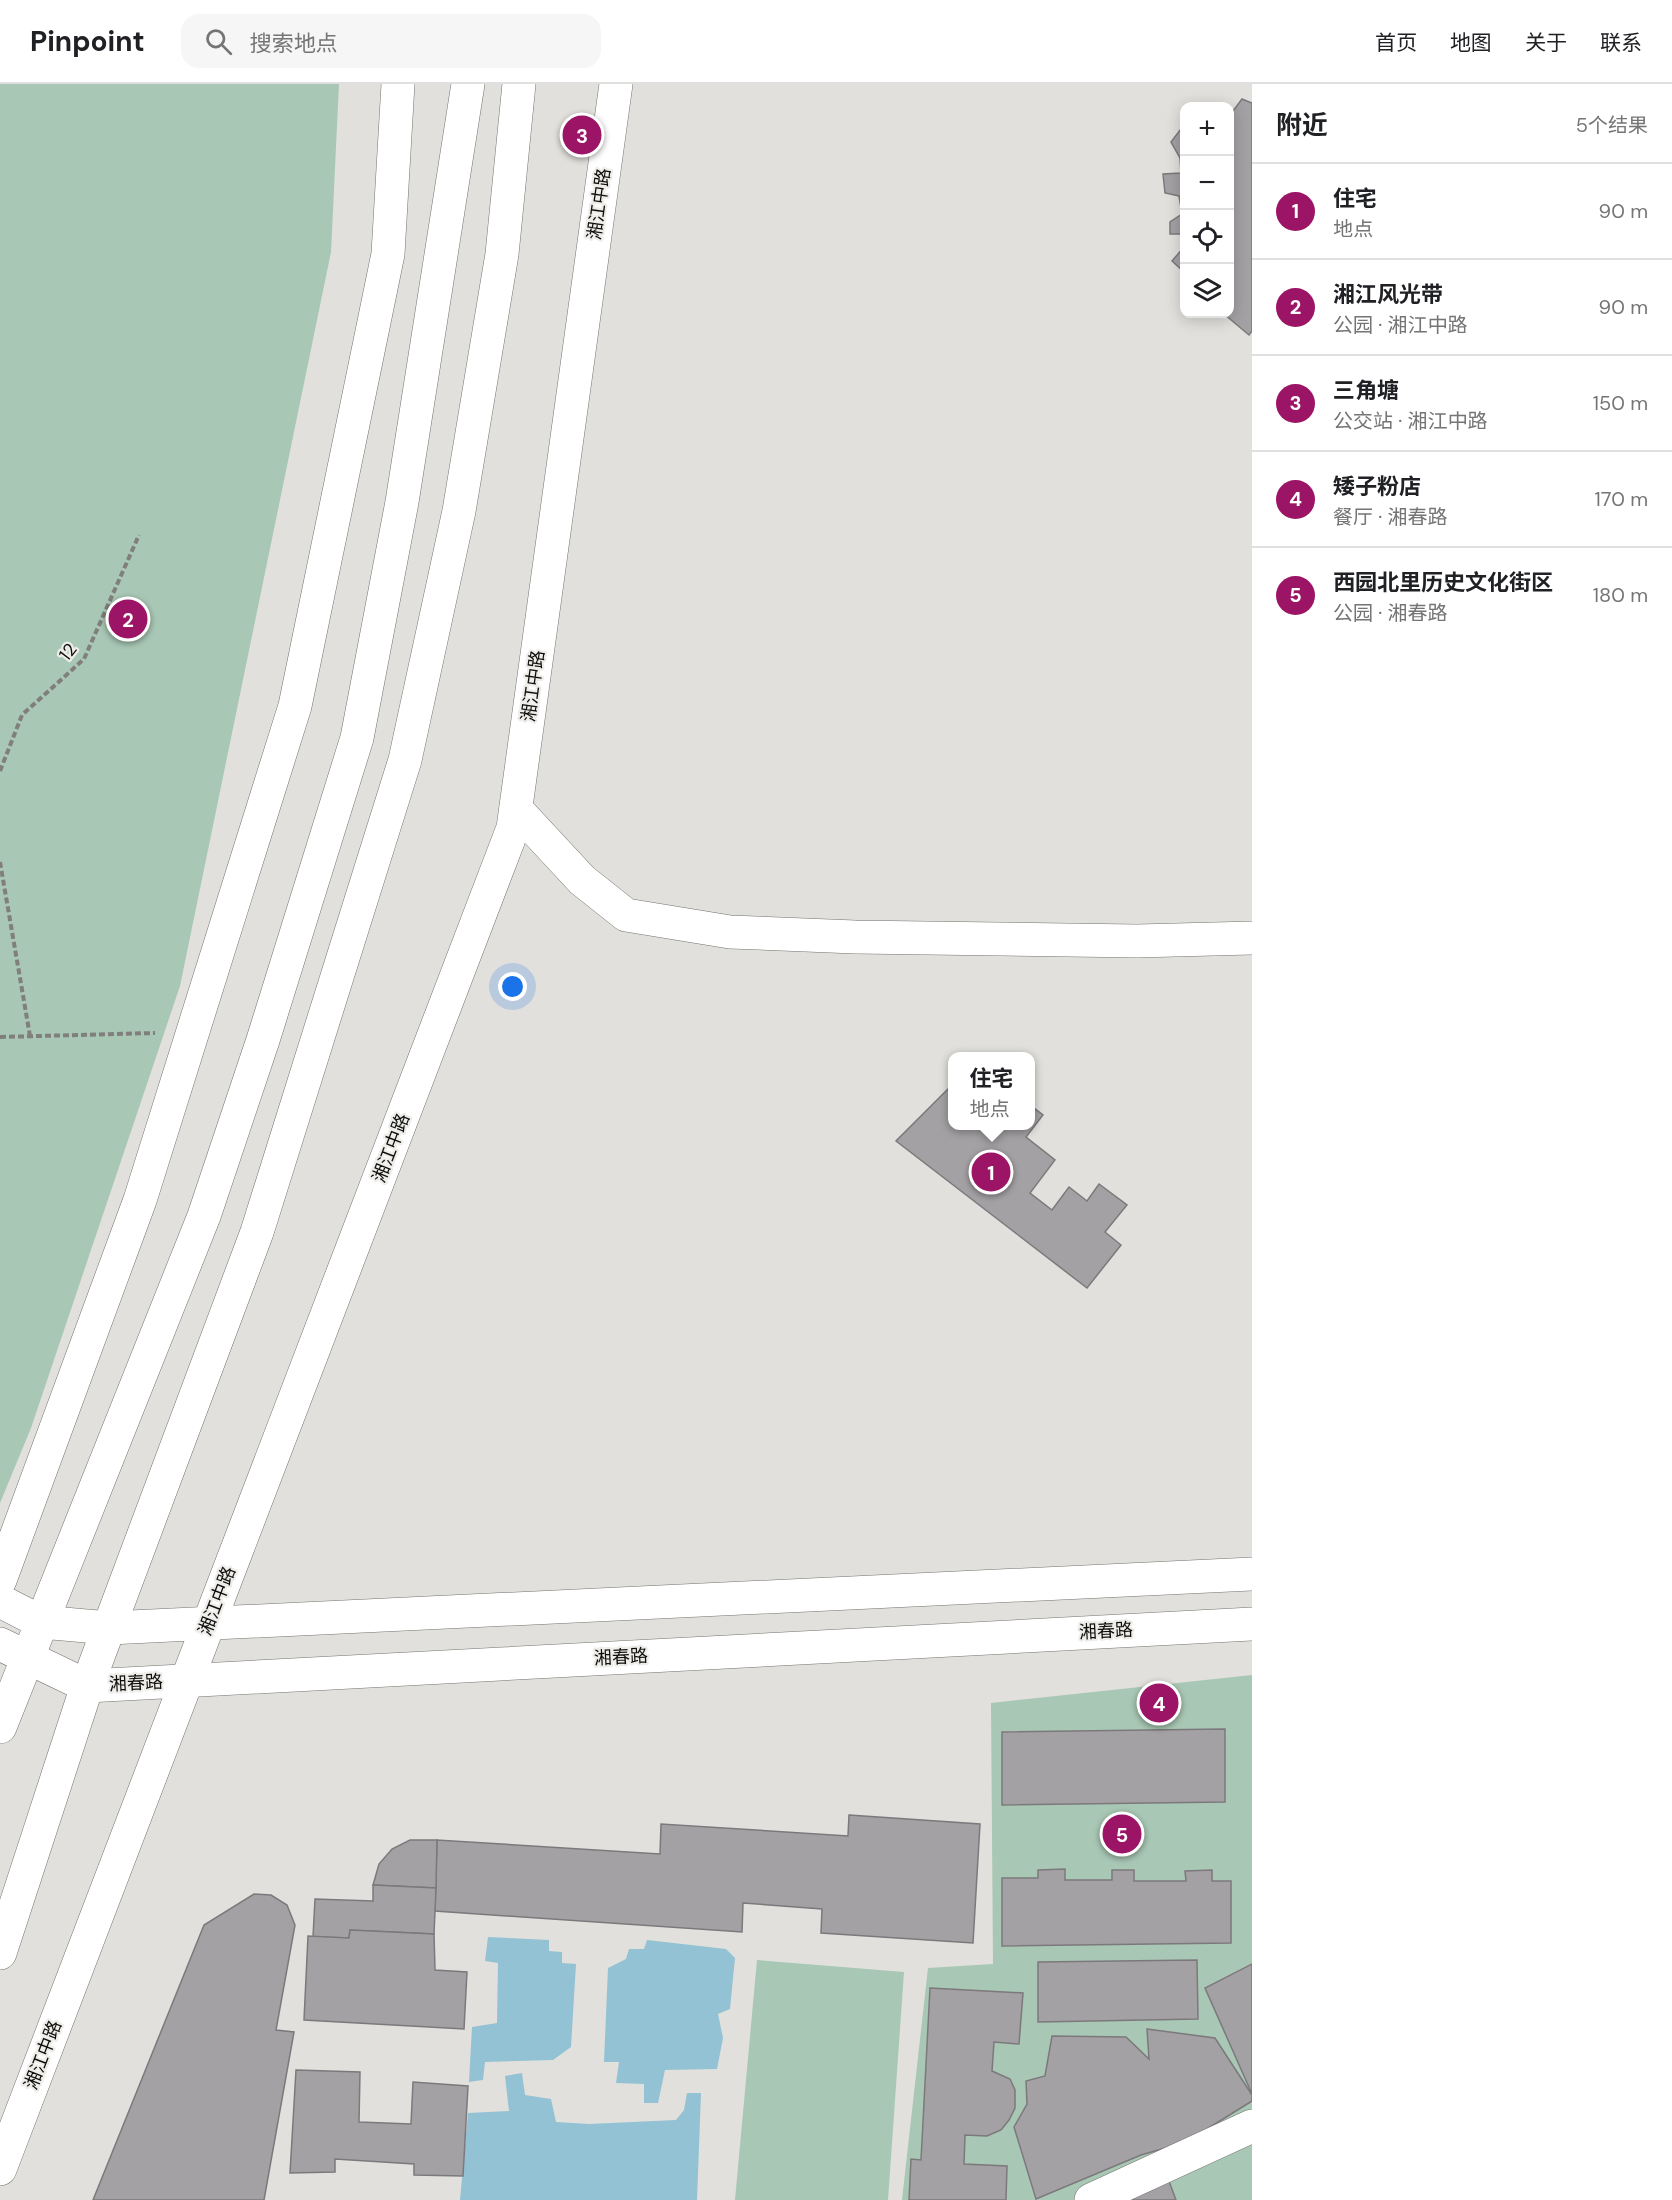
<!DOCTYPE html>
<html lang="zh">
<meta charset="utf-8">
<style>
:root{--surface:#fff;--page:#f6f6f6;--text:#202124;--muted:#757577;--line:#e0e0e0;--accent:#9b1465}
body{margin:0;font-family:"DM Sans","Noto Sans SC",sans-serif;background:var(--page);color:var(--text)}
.controls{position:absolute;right:18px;top:18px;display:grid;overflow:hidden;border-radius:12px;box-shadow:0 3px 15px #0003}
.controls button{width:54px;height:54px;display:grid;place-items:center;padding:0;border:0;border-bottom:2px solid var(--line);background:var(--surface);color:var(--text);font:30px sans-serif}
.you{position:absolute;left:513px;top:903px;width:21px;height:21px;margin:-15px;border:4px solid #fff;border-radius:50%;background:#1a73e8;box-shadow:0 0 0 9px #1a73e833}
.badge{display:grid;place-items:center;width:39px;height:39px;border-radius:50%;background:var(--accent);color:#fff;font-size:20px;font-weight:700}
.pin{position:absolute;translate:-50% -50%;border:3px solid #fff;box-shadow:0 2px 6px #0006}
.popup{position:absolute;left:948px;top:968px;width:87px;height:78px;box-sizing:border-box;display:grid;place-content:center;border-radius:12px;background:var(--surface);filter:drop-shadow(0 2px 4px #0005);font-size:20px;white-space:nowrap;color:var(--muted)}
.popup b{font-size:22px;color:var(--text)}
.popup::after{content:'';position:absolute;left:50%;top:100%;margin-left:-12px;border:12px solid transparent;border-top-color:var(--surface)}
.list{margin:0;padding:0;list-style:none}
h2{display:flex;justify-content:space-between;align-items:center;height:78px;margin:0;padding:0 24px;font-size:26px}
h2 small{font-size:20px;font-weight:400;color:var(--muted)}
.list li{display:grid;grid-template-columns:39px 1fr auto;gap:18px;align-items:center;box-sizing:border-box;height:96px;padding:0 24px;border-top:2px solid var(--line)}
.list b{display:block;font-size:22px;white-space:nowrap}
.list p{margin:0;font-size:20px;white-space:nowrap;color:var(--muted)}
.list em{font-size:20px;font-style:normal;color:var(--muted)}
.icon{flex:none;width:33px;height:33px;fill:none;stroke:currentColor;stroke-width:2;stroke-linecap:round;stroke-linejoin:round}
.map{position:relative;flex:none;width:1252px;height:2116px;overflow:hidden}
header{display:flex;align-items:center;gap:36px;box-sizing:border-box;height:84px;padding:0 30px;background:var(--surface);border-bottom:2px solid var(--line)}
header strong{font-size:28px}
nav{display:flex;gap:33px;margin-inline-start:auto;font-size:21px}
.search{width:420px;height:54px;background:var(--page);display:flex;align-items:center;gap:15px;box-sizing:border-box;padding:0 21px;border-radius:18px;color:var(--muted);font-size:22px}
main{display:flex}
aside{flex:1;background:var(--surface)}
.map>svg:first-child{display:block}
</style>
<header>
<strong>Pinpoint</strong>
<div class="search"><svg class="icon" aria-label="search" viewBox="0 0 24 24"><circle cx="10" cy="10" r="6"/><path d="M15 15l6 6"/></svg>搜索地点</div>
<nav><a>首页</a><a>地图</a><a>关于</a><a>联系</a></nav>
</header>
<main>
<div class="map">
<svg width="1252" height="2116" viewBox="0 0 1252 2116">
<rect width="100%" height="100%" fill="#e1e0dc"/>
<g fill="#a8c7b4">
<polygon points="0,0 339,0 331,168 180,902 31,1344 0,1419"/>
<polygon points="1252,1591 1252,2116 902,2116 928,1884 993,1880 991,1619"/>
<polygon points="757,1876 904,1888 888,2116 735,2116"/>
</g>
<g fill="#92c2d3">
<polygon points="488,1853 549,1856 549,1867 562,1868 562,1879 576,1880 571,1963 553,1976 485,1978 483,1996 469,1998 472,1943 497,1939 498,1879 485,1877"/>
<polygon points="647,1856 726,1865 735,1874 730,1925 718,1930 723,1954 717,1985 665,1986 658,2019 644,2019 644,2000 616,1999 619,1978 604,1978 608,1884 626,1875 629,1865 644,1865"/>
<polygon points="522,1989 525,2011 551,2015 556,2038 589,2040 676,2036 684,2026 687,2009 701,2009 697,2116 460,2116 468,2029 509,2027 505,1992"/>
</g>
<g fill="#a4a1a4" stroke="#7c797c" stroke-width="1.5">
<polygon points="1242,15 1252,19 1252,247 1249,251 1224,230 1230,230 1230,31"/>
<polygon points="1184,41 1184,150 1170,150 1170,138 1182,130 1179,112 1165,109 1163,90 1181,89 1180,74 1171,58"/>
<polygon points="1184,163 1184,188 1172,177"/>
<polygon points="951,1002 952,1042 1030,1042 1030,1021 1043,1031 1026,1053 1055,1076 1030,1109 1052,1126 1069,1103 1087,1117 1099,1100 1127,1121 1105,1148 1121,1161 1087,1204 896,1057"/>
<polygon points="1225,1645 1225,1718 1002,1721 1002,1648"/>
<polygon points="849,1731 980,1740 973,1859 821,1849 822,1825 743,1819 742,1848 435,1827 437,1756 660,1770 661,1740 848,1752"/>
<polygon points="410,1756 437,1756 436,1804 373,1801 379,1780 392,1765"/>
<polygon points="1065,1785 1065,1796 1112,1796 1112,1786 1134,1786 1134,1797 1186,1797 1185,1787 1212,1786 1212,1797 1231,1797 1231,1859 1002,1862 1002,1794 1038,1794 1038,1786"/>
<polygon points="373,1801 436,1804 434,1850 350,1846 349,1854 313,1853 315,1815 373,1817"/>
<polygon points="254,1810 271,1811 287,1821 295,1841 276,1946 294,1948 264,2116 93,2116 204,1841"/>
<polygon points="350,1846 434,1850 435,1886 467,1888 464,1945 304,1936 308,1852 349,1854"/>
<polygon points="1197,1876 1198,1935 1038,1938 1038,1878"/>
<polygon points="1252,1880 1252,2010 1205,1904"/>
<polygon points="930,1904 1023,1909 1019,1960 994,1958 992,1987 1010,1995 1015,2006 1015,2024 1009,2036 1001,2046 987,2052 965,2051 964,2080 1007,2082 1006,2116 909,2116 911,2075 921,2076"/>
<polygon points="1147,1945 1215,1954 1252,2011 1252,2017 1186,2058 1141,2071 1036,2115 1014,2043 1027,2020 1026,1997 1045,1992 1052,1952 1126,1953 1149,1975"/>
<polygon points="296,1986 360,1988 359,2038 411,2040 413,1998 468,2002 463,2092 414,2091 414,2080 335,2075 335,2088 290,2089"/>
<polygon points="1167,2092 1176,2116 1113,2116"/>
</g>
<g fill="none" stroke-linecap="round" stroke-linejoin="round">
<g stroke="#73736f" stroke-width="34">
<g id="minor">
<polyline points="516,725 582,796 626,831 730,848 855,853 1137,857 1252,854"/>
<polyline points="0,1496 140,1116 295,622 388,170 398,0"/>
<polyline points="0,1517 41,1538 109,1544 1252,1490"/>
<polyline points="0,1560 87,1602 1252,1540"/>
<polyline points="0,2085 513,744 616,0"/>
<polyline points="1091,2116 1252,2042"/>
</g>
</g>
<g stroke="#73736f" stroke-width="34">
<g id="major">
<polyline points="0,1643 204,1132 263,956 357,654 402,418 468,0"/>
<polyline points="0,1869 87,1602 257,1148 405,676 459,427 502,170 519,0"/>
</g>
</g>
<g stroke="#807f7c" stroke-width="4" stroke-dasharray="6 3" stroke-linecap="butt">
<polyline points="0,687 22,631 84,575 139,451"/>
<polyline points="0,778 30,952"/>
<polyline points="0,953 155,949"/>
</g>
<use href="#minor" stroke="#fff" stroke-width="33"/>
<use href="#major" stroke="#fff" stroke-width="33"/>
</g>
<g text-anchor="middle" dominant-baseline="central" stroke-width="4.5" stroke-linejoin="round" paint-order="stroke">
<g font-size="18" fill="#0e0e0c" stroke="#eeedea">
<text transform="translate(599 120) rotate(-82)">湘江中路</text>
<text transform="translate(68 568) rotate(-52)">12</text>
<text transform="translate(533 602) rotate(-82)">湘江中路</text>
<text transform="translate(391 1064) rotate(-69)">湘江中路</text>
<text transform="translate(217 1517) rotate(-69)">湘江中路</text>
<text transform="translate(1106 1547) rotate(-3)">湘春路</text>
<text transform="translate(621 1573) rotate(-3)">湘春路</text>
<text transform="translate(136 1599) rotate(-3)">湘春路</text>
<text transform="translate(43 1971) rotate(-69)">湘江中路</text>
</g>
</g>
</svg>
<div class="controls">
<button>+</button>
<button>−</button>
<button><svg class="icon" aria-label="locate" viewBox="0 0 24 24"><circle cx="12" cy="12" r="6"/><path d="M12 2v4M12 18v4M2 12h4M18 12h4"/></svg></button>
<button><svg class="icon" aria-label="layers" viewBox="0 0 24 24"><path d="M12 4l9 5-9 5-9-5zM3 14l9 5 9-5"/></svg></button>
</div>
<div class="you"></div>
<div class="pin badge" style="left:991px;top:1088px">1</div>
<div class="popup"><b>住宅</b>地点</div>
<div class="pin badge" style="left:128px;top:535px">2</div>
<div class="pin badge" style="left:582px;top:51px">3</div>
<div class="pin badge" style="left:1159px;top:1619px">4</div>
<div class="pin badge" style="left:1122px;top:1750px">5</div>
</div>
<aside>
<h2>附近<small>5个结果</small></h2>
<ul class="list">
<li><span class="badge">1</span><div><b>住宅</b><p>地点</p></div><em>90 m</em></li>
<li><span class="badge">2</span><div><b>湘江风光带</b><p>公园 · 湘江中路</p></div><em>90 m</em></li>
<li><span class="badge">3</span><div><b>三角塘</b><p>公交站 · 湘江中路</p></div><em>150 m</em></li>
<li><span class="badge">4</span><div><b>矮子粉店</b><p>餐厅 · 湘春路</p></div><em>170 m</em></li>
<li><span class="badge">5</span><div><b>西园北里历史文化街区</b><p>公园 · 湘春路</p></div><em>180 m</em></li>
</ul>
</aside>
</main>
